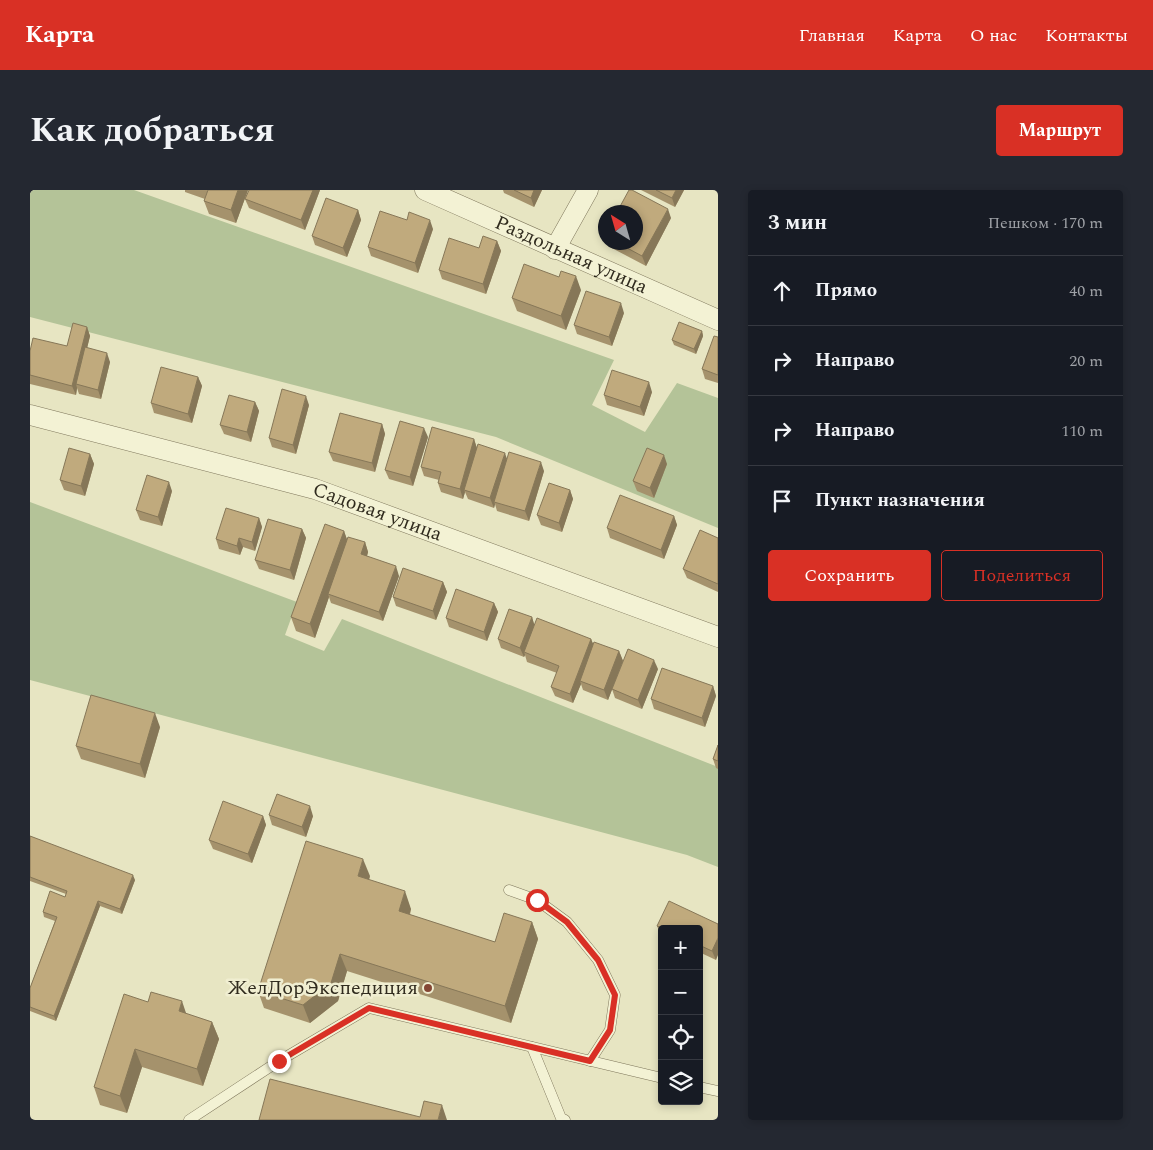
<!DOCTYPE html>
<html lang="ru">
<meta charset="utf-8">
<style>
:root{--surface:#171b24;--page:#242831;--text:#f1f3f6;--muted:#9ea1a6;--line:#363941;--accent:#d93025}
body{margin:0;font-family:Spectral,serif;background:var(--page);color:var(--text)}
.controls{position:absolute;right:15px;bottom:15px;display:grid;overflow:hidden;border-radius:5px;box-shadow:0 2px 8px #0003}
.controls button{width:45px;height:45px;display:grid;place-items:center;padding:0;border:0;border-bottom:1px solid var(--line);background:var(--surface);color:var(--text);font:25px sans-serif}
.compass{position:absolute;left:568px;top:15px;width:45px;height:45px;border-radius:50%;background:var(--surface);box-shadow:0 2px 8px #0003;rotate:323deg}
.stop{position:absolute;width:15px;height:15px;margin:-11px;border:4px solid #d93025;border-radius:50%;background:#fff}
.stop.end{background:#d93025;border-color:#fff;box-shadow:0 1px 5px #0008}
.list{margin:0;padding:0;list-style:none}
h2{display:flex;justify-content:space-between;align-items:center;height:65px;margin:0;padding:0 20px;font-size:21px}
h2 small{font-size:16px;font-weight:400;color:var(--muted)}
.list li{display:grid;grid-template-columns:32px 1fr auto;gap:15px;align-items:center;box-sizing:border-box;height:70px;padding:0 20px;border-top:1px solid var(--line)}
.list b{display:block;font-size:19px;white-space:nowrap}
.list em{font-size:16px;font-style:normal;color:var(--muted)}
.actions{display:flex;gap:10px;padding:15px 20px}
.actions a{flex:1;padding:11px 0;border:1px solid var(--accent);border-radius:5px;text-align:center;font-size:18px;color:var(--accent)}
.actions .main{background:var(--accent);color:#fff}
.icon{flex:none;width:28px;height:28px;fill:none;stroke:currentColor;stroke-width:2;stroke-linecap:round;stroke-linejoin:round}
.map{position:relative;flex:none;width:688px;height:930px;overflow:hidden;border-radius:5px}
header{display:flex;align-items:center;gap:30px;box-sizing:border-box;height:70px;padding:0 25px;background:var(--accent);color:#fff}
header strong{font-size:24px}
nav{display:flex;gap:28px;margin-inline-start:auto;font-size:18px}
.intro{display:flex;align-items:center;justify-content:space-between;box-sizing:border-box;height:120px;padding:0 30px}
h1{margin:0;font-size:35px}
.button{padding:12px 22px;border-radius:5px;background:var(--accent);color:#fff;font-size:18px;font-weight:700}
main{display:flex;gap:30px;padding:0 30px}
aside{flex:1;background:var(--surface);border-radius:5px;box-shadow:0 2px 8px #0003}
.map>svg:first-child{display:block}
</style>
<header>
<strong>Карта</strong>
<nav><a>Главная</a><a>Карта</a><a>О нас</a><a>Контакты</a></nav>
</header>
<div class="intro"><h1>Как добраться</h1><a class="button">Маршрут</a></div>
<main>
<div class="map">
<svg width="688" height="930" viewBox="0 0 688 930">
<rect width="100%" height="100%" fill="#e7e5c2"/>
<g fill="#b4c398">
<polygon points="0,0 104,0 584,170 562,215 615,242 647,193 688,208 688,338 466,247 0,127"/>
<polygon points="0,312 267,412 255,445 294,461 312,429 688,577 688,677 657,665 0,490"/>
</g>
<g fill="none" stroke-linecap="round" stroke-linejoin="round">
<g stroke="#7f775c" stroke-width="11">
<g id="service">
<polyline points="479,700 507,710 537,732 568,770 585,805 580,840 560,871"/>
<polyline points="502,857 531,928 535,930"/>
<polyline points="669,897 688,901"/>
<polyline points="159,930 249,871 339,818 632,888"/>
</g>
</g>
<g stroke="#7f775c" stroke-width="21">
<g id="minor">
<path id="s1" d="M395,0l293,130"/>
<polyline points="525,59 558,0"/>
<path id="s2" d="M0,225l285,74 403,148"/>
</g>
</g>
<use href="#service" stroke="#f3f2d4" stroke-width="10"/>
<use href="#minor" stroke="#f3f2d4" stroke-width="20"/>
</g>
<g fill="#a5926c">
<polygon points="155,0 218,0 206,33 179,24 174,11 175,9 155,2"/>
<polygon points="219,0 290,0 275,40 219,18 215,9"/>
<polygon points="473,0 512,0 504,17 474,3"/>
<polygon points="611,0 654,0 645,17"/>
<polygon points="328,20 331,30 317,67 285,55 282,46"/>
<polygon points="641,28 616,76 578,56 577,52 606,52"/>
<polygon points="403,39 388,83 341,66 338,57"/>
<polygon points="467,51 471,61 456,104 412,89 409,80 449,58"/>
<polygon points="551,100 536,140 487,121 482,108"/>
<polygon points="594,123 582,156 547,144 544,135"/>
<polygon points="57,137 60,146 57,158 80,172 71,209 49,204 47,198 46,205 0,194 0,161 37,156"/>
<polygon points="672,141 673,146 666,164 644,155 642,150"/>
<polygon points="688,147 688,193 675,189 672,179"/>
<polygon points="168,187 172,196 162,233 124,223 121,213"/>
<polygon points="622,202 614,226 577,215 574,205"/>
<polygon points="225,212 229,221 221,252 194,244 190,235"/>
<polygon points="279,215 266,264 242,257 239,248"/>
<polygon points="352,234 355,244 345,282 303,271 299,262"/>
<polygon points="398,247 383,296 359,289 355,280"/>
<polygon points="444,249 447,258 514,281 499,331 467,321 465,314 464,318 438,309 435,302 433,309 411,302 408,293 409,290 394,286 391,277"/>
<polygon points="60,264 64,274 55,306 34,300 30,290"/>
<polygon points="637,274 624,308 607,301 603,291"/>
<polygon points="540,300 543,309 532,342 511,335 507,325"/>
<polygon points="142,301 132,336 110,330 106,320"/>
<polygon points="644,326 647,335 634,369 580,348 577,338"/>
<polygon points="229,328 232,337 225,361 213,357 210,365 189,359 186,349"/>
<polygon points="272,339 276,348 264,390 229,379 225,370"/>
<polygon points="314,341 317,350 335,352 338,362 337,366 369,386 353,431 301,413 299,407 285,448 266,441 261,427"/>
<polygon points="688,348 688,402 657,388 653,379"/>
<polygon points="413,392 417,402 406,430 366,416 363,407"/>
<polygon points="464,413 468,422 457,451 419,437 416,428"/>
<polygon points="502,427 504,435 561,449 563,455 589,461 593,471 578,510 553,500 551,494 543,513 525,506 521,497 527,483 497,472 495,465 494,467 471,458 468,449"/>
<polygon points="628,479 612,519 585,508 582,499"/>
<polygon points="683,496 686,506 675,537 624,519 621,509"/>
<polygon points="130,537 115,588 51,569 46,556"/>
<polygon points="688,555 688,579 686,578 683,569"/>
<polygon points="239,625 283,626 276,647 242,635"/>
<polygon points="233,626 236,635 222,673 183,659 179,650"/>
<polygon points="0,646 105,690 92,724 70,716 26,831 0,821 0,798 25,731 14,727 13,722 35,707 36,704 0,691"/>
<polygon points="340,686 339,690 381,719 380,725 465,752 502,732 508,749 481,833 317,781 308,811 280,833 234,818 228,801"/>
<polygon points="688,734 686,770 669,762 669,739 632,739 632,746 631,745 627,736"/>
<polygon points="118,812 182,832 189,849 173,896 112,877 97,923 70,915 64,897"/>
</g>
<g fill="#867758">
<polygon points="208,0 218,0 206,33 201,20"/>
<polygon points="283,0 290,0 275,40 271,30"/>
<polygon points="504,0 512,0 504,17 501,8"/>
<polygon points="646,0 654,0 645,17 642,8"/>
<polygon points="638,19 641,28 616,76 612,66"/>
<polygon points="328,20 331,30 317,67 313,58"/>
<polygon points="400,30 403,39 388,83 385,73"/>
<polygon points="467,51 471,61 456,104 453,94"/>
<polygon points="546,86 551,100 536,140 531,126"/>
<polygon points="591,113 594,123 582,156 579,147"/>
<polygon points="57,137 60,146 48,195 46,194 47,198 46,205 42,196"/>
<polygon points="672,141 673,146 666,164 664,159"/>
<polygon points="77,163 80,172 71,209 68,200"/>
<polygon points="168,187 172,196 162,233 158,224"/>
<polygon points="619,192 622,202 614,226 610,217"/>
<polygon points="276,206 279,215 266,264 263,255"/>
<polygon points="225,212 229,221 221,252 217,242"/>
<polygon points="352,234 355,244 345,282 342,273"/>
<polygon points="394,238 398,247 383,296 380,287"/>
<polygon points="444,249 447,259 434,300 435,302 433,309 430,299"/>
<polygon points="475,263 478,272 464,312 465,314 464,318 460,308"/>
<polygon points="60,264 64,274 55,306 51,296"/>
<polygon points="634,265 637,274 624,308 620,298"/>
<polygon points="511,272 514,281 499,331 495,321"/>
<polygon points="139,292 142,301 132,336 128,327"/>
<polygon points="540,300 543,309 532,342 529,333"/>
<polygon points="644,326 647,335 634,369 631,360"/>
<polygon points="229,328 232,337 225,361 222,352"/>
<polygon points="272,339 276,348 264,390 260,380"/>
<polygon points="314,341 319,355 298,404 299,407 285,448 280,434"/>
<polygon points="209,348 213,357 210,365 207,356"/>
<polygon points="335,352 338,362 335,373 331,364"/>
<polygon points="366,376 369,386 353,431 349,422"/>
<polygon points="413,392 417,402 406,430 403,421"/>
<polygon points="464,413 468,422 457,451 454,442"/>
<polygon points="502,427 505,437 494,462 495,465 494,467 490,458"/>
<polygon points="561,449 565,458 550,491 551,494 543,513 540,504"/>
<polygon points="589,461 593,471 578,510 574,500"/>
<polygon points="624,470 628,479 612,519 608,510"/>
<polygon points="683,496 686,506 675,537 672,528"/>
<polygon points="125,523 130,537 115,588 110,574"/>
<polygon points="280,616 283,626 276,647 272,637"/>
<polygon points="233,626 236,635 222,673 218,664"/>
<polygon points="333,669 340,686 334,704 328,686"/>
<polygon points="103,685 105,690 92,724 90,719"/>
<polygon points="375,701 381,719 375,739 369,721"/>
<polygon points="68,711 70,716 26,831 24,826"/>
<polygon points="502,732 508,749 481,833 475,816"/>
<polygon points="688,748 688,765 686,770 682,761"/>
<polygon points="310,764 317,781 308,811 280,833 273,815"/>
<polygon points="152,811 158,829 149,821"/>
<polygon points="182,832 189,849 173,896 167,879"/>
<polygon points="105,859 112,877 97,923 90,906"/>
<polygon points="412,915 417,930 408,930"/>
</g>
<g fill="#c0aa7d" stroke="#867758">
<polygon points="178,0 208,0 201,20 174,11"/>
<polygon points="219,0 283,0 271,30 215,9"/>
<polygon points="484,0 504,0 501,8"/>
<polygon points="599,0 602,0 638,19 612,66 586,52 606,52 606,22 587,22"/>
<polygon points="626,0 646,0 642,8"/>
<polygon points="296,8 328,20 313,58 282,46"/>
<polygon points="350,21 377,30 379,22 400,30 385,73 338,57"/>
<polygon points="453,46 467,51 453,94 409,80 419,48 449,58"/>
<polygon points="494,74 529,87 531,81 546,86 531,126 482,108"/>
<polygon points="556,101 591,113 579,147 544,135"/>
<polygon points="649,132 672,141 664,159 642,150"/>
<polygon points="43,133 57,137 42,196 0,185 0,161 3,148 37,156"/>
<polygon points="684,146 688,147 688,185 672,179"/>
<polygon points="55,157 77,163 68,200 46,194"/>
<polygon points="131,177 168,187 158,224 121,213"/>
<polygon points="582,180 619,192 610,217 574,205"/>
<polygon points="252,199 276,206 263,255 239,248"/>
<polygon points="199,205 225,212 217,242 190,235"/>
<polygon points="310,223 352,234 342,273 299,262"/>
<polygon points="370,231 394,238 380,287 355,280"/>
<polygon points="402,237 444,249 430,299 408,293 411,282 391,277"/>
<polygon points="448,254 475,263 460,308 434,300"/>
<polygon points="39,258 60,264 51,296 30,290"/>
<polygon points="617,258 634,265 620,298 603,291"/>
<polygon points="479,262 511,272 495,321 464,312"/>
<polygon points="117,285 139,292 128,327 106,320"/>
<polygon points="519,293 540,300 529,333 507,325"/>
<polygon points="590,305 644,326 631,360 577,338"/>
<polygon points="196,318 229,328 222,352 209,348 207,356 186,349"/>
<polygon points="238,329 272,339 260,380 225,370"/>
<polygon points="295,334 314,341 280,434 261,427"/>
<polygon points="670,340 688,348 688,394 653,379"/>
<polygon points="318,347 335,352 331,364 366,376 349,422 298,404"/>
<polygon points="373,378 413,392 403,421 363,407"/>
<polygon points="426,399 464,413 454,442 416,428"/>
<polygon points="479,419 502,427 490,458 468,449"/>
<polygon points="507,428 561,449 540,504 521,497 529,476 494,462"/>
<polygon points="564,452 589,461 574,500 550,491"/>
<polygon points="598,459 624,470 608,510 582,499"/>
<polygon points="632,478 683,496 672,528 621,509"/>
<polygon points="61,505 125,523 110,574 46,556"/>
<polygon points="688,555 688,571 683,569"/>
<polygon points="247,604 280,616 272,637 239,625"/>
<polygon points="193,611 233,626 218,664 179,650"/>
<polygon points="0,646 103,685 90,719 68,711 24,826 0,817 0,798 27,727 13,722 20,701 35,707 37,701 0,687"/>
<polygon points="276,651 333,669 328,686 375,701 369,721 465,752 474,723 502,732 475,816 310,764 301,793 273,815 228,801"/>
<polygon points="639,711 688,734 688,748 682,761 669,755 669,739 634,739 627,736"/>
<polygon points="121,802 152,811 149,821 182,832 167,879 105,859 90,906 64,897 94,804 118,812"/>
<polygon points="240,889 390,927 394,911 412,915 408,930 229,930"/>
</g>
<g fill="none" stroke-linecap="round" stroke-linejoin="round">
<polyline stroke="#d93025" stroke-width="6" points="249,871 339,818 560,871 580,840 585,805 568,770 537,732 507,710"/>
</g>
<circle fill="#854734" stroke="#f0eed1" stroke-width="2" cx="398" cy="798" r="5"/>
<g text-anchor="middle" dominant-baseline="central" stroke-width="5" stroke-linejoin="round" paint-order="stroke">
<g font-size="20" fill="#302b1e" stroke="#f0eed1">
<text stroke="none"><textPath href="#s1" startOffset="160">Раздольная улица</textPath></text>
<text stroke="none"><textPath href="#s2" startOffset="361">Садовая улица</textPath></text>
</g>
<g font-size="20" fill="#302b1e" stroke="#f0eed1" text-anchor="end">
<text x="388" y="798">ЖелДорЭкспедиция</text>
</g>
</g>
</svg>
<div class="controls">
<button>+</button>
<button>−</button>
<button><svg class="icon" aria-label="locate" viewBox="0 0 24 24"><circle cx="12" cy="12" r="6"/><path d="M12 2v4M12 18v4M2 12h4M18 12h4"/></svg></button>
<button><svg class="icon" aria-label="layers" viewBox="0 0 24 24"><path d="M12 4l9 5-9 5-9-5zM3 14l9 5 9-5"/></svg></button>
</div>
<svg class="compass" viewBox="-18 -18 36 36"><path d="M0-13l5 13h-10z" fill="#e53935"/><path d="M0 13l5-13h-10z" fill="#9ea1a6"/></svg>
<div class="stop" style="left:507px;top:710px"></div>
<div class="stop end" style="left:249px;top:871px"></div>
</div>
<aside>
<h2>3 мин<small>Пешком · 170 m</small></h2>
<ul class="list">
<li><svg class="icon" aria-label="ahead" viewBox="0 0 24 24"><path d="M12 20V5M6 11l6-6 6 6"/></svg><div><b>Прямо</b></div><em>40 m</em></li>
<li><svg class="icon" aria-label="right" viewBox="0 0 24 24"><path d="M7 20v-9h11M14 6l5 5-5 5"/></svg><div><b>Направо</b></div><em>20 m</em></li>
<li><svg class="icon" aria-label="right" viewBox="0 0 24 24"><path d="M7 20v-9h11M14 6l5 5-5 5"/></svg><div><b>Направо</b></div><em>110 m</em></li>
<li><svg class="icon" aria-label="arrive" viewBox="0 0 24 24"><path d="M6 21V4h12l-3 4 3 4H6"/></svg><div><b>Пункт назначения</b></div></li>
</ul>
<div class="actions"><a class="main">Сохранить</a><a>Поделиться</a></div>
</aside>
</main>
